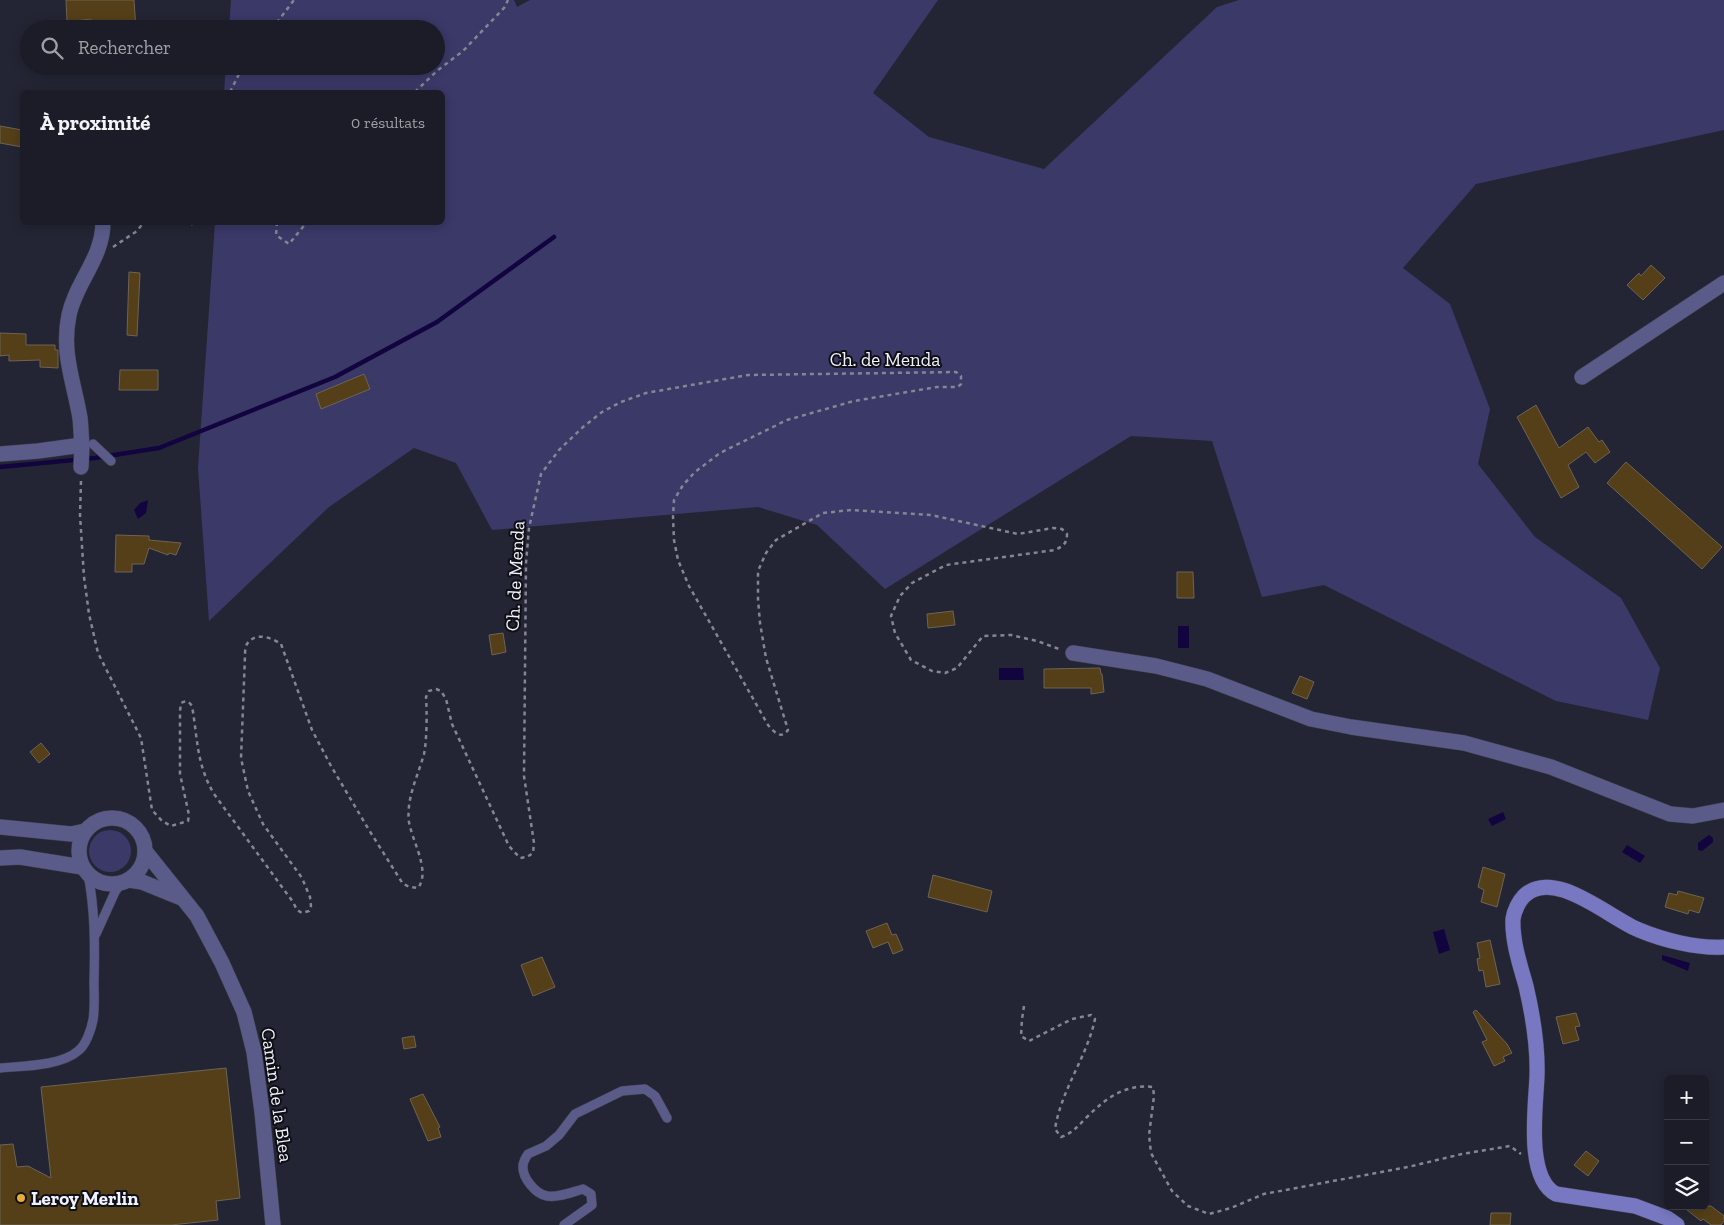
<!DOCTYPE html>
<html lang="fr">
<meta charset="utf-8">
<style>
:root{--surface:#1b1c27;--page:#24252f;--text:#f1f3f6;--muted:#a0a1a7;--line:#393a44}
body{margin:0;font-family:"Zilla Slab",serif;background:var(--page);color:var(--text)}
.controls{position:absolute;right:15px;bottom:15px;display:grid;overflow:hidden;border-radius:8px;box-shadow:0 2px 12px #0003}
.controls button{width:45px;height:45px;display:grid;place-items:center;padding:0;border:0;border-bottom:1px solid var(--line);background:var(--surface);color:var(--text);font:25px sans-serif}
.list{margin:0;padding:0;list-style:none}
h2{display:flex;justify-content:space-between;align-items:center;height:65px;margin:0;padding:0 20px;font-size:21px}
h2 small{font-size:16px;font-weight:400;color:var(--muted)}
.icon{flex:none;width:28px;height:28px;fill:none;stroke:currentColor;stroke-width:2;stroke-linecap:round;stroke-linejoin:round}
.map{position:relative;flex:none;width:1724px;height:1225px;overflow:hidden}
.search{position:absolute;background:var(--surface);box-shadow:0 2px 12px #0003;left:20px;top:20px;width:425px;height:55px;display:flex;align-items:center;gap:12px;box-sizing:border-box;padding:0 18px;border-radius:28px;color:var(--muted);font-size:19px}
.panel{position:absolute;background:var(--surface);box-shadow:0 2px 12px #0003;left:20px;top:90px;width:425px;height:135px;border-radius:8px}
.map>svg:first-child{display:block}
</style>
<div class="map">
<svg width="1724" height="1225" viewBox="0 0 1724 1225">
<rect width="100%" height="100%" fill="#242534"/>
<g fill="#3a3968">
<polygon points="231,0 514,0 517,7 530,0 938,0 873,93 929,137 1044,169 1217,7 1239,0 1724,0 1724,130 1476,184 1403,268 1450,304 1490,409 1478,464 1535,537 1621,598 1660,668 1648,720 1556,701 1324,585 1262,597 1212,441 1131,436 885,589 817,525 758,507 492,530 456,463 414,448 329,507 209,621 198,468 215,223 442,222 442,92 224,92 226,66 436,66 436,29 229,29"/>
<circle cx="110" cy="851" r="21"/>
</g>
<g fill="#12043f">
<polygon points="148,500 146,513 138,519 134,510 140,503"/>
<rect x="1178" y="626" width="11" height="22"/>
<polygon points="999,668 1023,668 1024,680 999,680"/>
<polygon points="1503,812 1506,819 1492,826 1488,819"/>
<polygon points="1709,835 1713,838 1713,842 1702,851 1698,850 1698,843"/>
<polygon points="1627,845 1645,856 1640,863 1622,852"/>
<polygon points="1444,929 1450,950 1439,954 1433,932"/>
<polygon points="1662,955 1690,963 1688,971 1662,960"/>
</g>
<g fill="none" stroke-linecap="round" stroke-linejoin="round">
<polyline stroke="#12043f" stroke-width="4.5" points="0,467 95,458 159,448 335,377 437,322 554,237"/>
</g>
<g fill="#543f18" stroke="#6d6453">
<polygon points="66,0 134,0 136,29 92,29 91,19 67,22"/>
<polygon points="0,126 22,130 22,147 0,143"/>
<polygon points="1651,265 1665,278 1643,300 1627,285 1639,273 1641,276"/>
<polygon points="129,272 140,273 137,336 127,335"/>
<polygon points="0,333 26,334 26,345 55,345 55,350 58,350 58,368 40,367 40,360 9,361 9,355 0,356"/>
<polygon points="120,370 158,370 158,390 119,390"/>
<polygon points="364,374 370,389 321,409 316,394"/>
<polygon points="1536,405 1559,448 1588,427 1599,442 1602,440 1610,452 1595,463 1586,452 1568,465 1579,487 1561,498 1517,417"/>
<polygon points="1626,462 1722,547 1702,569 1607,483"/>
<polygon points="116,535 149,536 149,540 181,543 176,555 169,553 168,555 149,548 144,564 132,564 132,572 115,572"/>
<polygon points="1177,572 1193,572 1194,598 1177,598"/>
<polygon points="953,611 955,625 928,628 927,614"/>
<polygon points="503,633 506,652 492,655 489,635"/>
<polygon points="1100,668 1101,674 1102,674 1104,692 1091,694 1091,688 1044,688 1044,669"/>
<polygon points="1300,676 1314,682 1307,699 1292,693"/>
<polygon points="41,743 50,754 39,763 30,752"/>
<polygon points="1483,867 1505,874 1497,907 1481,902 1484,890 1478,887"/>
<polygon points="933,875 992,891 987,912 928,897"/>
<polygon points="1678,891 1704,898 1699,913 1689,910 1688,914 1665,907 1669,893 1677,895"/>
<polygon points="887,923 892,935 896,934 903,950 893,954 888,942 873,948 866,931"/>
<polygon points="1490,940 1500,984 1486,987 1483,970 1479,971 1477,959 1480,958 1477,943"/>
<polygon points="542,957 555,987 533,996 521,965"/>
<polygon points="1476,1010 1507,1044 1512,1053 1503,1057 1505,1061 1494,1066 1482,1042 1487,1040 1473,1012"/>
<polygon points="1576,1013 1580,1026 1575,1027 1579,1040 1563,1044 1556,1017"/>
<polygon points="414,1036 416,1047 404,1049 402,1038"/>
<polygon points="226,1068 240,1198 216,1201 218,1220 171,1225 0,1225 0,1145 13,1144 17,1167 28,1166 51,1178 41,1087"/>
<polygon points="423,1094 440,1127 438,1128 441,1137 428,1141 410,1099"/>
<polygon points="1586,1151 1599,1161 1588,1176 1574,1165"/>
<polygon points="1682,1206 1711,1206 1724,1216 1724,1221 1721,1225 1711,1225 1703,1219 1701,1221"/>
<polygon points="1491,1213 1511,1213 1510,1225 1490,1225"/>
</g>
<g fill="none" stroke-linecap="round" stroke-linejoin="round">
<g stroke="#414250" stroke-width="10">
<g id="lane">
<polyline points="93,444 111,461"/>
<polyline points="96,934 115,892 121,883"/>
<path d="M0,1068c22,-2 61,-2 78,-17 8,-6 13,-21 15,-31 2,-12 1,-26 1,-38 1,-37 1,-72 -6,-108"/>
<path d="M564,1225l28,-20 -1,-11 -8,-5c-11,3 -25,9 -36,7 -12,-2 -25,-19 -24,-30 0,-4 3,-9 5,-12l18,-8 13,-11 16,-21 47,-23 23,-2 10,7 12,22"/>
</g>
</g>
<g stroke="#414250" stroke-width="16">
<g id="street">
<polyline points="1582,377 1724,283"/>
<path d="M0,454l38,-3 44,-6c-1,-9 -1,-19 -2,-27 -6,-36 -19,-65 -11,-103 7,-33 34,-57 34,-93"/>
<polyline points="81,467 82,445"/>
<polyline points="1073,653 1156,666 1207,679 1311,719 1351,727 1464,743 1551,767 1670,814 1693,816 1724,810"/>
<circle cx="112" cy="851" r="33"/>
<polyline points="0,827 71,834 85,831"/>
<polyline points="145,851 197,916 222,963 244,1012 254,1052 262,1112 273,1225"/>
<polyline points="0,858 20,857 82,867"/>
<polyline points="129,880 142,882 179,897"/>
</g>
</g>
<g stroke="#414250" stroke-width="16">
<path id="secondary" d="M1677,1225l-10,-7 -32,-12 -79,-12c-31,-16 -20,-89 -19,-118 1,-31 -4,-60 -11,-90 -6,-21 -14,-45 -13,-67 1,-8 6,-18 11,-23 30,-29 85,22 115,34 24,10 59,19 85,17"/>
</g>
<g stroke="#858693" stroke-width="2.5" stroke-dasharray="4 4" stroke-linecap="butt">
<polyline points="272,29 294,0"/>
<polyline points="230,92 243,66"/>
<polyline points="415,92 438,70 463,51 504,8 508,0"/>
<polyline points="190,222 194,226 196,222"/>
<polyline points="277,222 276,235 289,244 307,222"/>
<polyline points="113,247 137,231 144,222"/>
<path d="M81,481l-1,34 4,62 5,37 9,39 43,85 11,72 10,11 9,5 17,-5 1,-6 -9,-41v-63l1,-8c6,-3 8,-1 11,3 6,34 4,57 22,88l79,108 4,8 5,3 7,-2 2,-5 -1,-9 -8,-19 -39,-54 -15,-33 -7,-33 4,-102c0,-3 0,-9 2,-12 9,-13 25,-6 34,0l31,86 19,36 38,64 34,54 7,3 8,1c13,-17 -6,-47 -9,-66 -3,-24 9,-46 15,-68 3,-14 3,-43 2,-57l3,-6 7,-2 5,2 5,8 6,25 57,122 11,12 7,-1 6,-4 1,-10 -10,-67 2,-213 3,-35 12,-54 18,-24 24,-23 19,-15 19,-10 25,-9 102,-18 208,-3 5,4v8l-3,3h-21l-83,14 -67,19 -67,33 -25,19 -12,13 -9,15 -1,17 1,23 4,20 11,26 79,139c6,7 13,15 20,5l-22,-72 -6,-35 -2,-24v-28l8,-18 10,-13 47,-27 28,-3 80,5 87,19 35,-6 9,1 5,5c0,10 -4,12 -12,16l-109,15 -34,18 -12,13 -9,20 4,17 16,27 21,11 13,2 12,-5 26,-32 28,-1 26,6 22,8"/>
<path d="M1024,1006l-2,13 -1,17 8,5 43,-22 19,-4 4,4c-8,38 -34,71 -40,110l6,8c12,-4 18,-12 27,-21 19,-19 38,-32 65,-29l1,9 -5,39 2,18 21,38 16,15 21,8 22,-6 33,-14 144,-27 54,-13 48,-8 11,8"/>
</g>
<use href="#lane" stroke="#5a5b89" stroke-width="9"/>
<use href="#street" stroke="#5a5b89" stroke-width="15"/>
<use href="#secondary" stroke="#7878c2" stroke-width="15"/>
</g>
<circle fill="#e7ac37" stroke="#0e0f15" stroke-width="2" cx="21" cy="1198" r="5"/>
<g text-anchor="middle" dominant-baseline="central" stroke-width="4" stroke-linejoin="round" paint-order="stroke">
<g font-size="19" fill="#f1f2fc" stroke="#0e0f15">
<text x="885" y="359">Ch. de Menda</text>
<text transform="translate(515 576) rotate(-87)">Ch. de Menda</text>
<text transform="translate(277 1095) rotate(82)">Camin de la Blea</text>
</g>
<g font-size="19" font-weight="bold" fill="#f1f2fc" stroke="#0e0f15" text-anchor="start">
<text x="31" y="1198">Leroy Merlin</text>
</g>
</g>
</svg>
<div class="controls">
<button>+</button>
<button>−</button>
<button><svg class="icon" aria-label="layers" viewBox="0 0 24 24"><path d="M12 4l9 5-9 5-9-5zM3 14l9 5 9-5"/></svg></button>
</div>
<div class="search"><svg class="icon" aria-label="search" viewBox="0 0 24 24"><circle cx="10" cy="10" r="6"/><path d="M15 15l6 6"/></svg>Rechercher</div>
<section class="panel">
<h2>À proximité<small>0 résultats</small></h2>
<ul class="list">
</ul>
</section>
</div>
